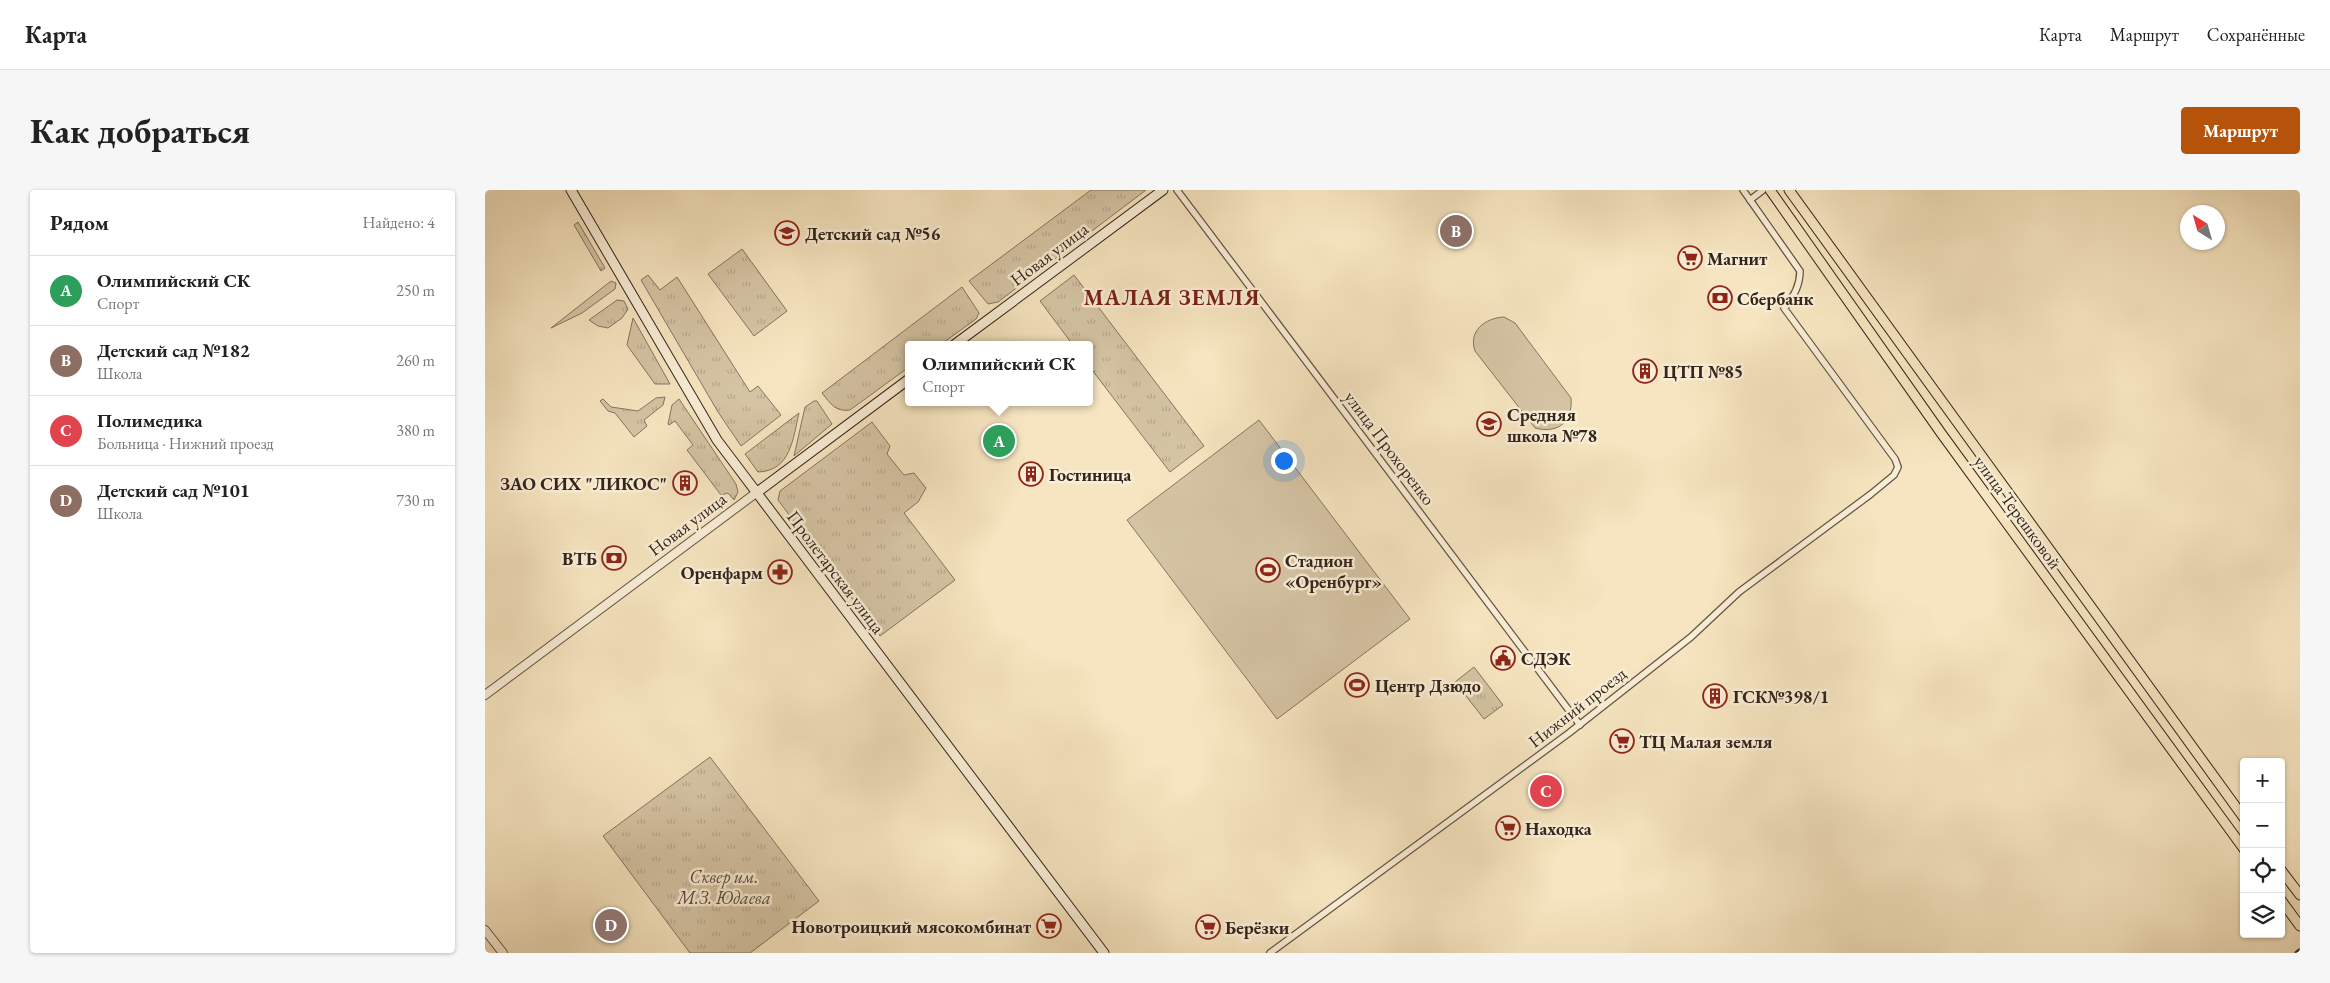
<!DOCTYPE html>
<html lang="ru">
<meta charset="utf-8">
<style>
:root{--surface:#fff;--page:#f6f6f6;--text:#222;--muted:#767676;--line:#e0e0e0;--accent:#b45309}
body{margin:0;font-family:"EB Garamond",serif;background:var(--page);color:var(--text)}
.controls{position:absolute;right:15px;bottom:15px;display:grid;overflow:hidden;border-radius:5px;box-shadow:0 1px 4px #0004}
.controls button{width:45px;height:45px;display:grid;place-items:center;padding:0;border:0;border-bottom:1px solid var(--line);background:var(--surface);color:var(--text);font:25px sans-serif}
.compass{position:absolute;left:1695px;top:15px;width:45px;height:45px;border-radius:50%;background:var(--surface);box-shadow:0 1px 4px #0004;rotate:323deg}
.you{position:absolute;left:798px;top:270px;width:18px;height:18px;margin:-12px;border:4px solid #fff;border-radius:50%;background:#1a73e8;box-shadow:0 0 0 8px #1a73e833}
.badge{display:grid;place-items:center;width:32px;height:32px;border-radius:50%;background:var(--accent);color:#fff;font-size:16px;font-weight:700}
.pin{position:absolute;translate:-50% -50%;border:2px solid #fff;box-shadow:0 1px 5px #0006}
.popup{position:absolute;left:420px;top:151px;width:188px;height:65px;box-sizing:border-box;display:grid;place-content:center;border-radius:5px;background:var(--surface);filter:drop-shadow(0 1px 4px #0005);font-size:16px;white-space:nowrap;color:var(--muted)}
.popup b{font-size:19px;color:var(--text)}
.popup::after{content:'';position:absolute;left:50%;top:100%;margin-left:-10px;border:10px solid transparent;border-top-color:var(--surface)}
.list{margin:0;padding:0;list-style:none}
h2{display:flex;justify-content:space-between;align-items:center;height:65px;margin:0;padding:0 20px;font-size:21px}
h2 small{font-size:16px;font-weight:400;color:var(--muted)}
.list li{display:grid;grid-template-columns:32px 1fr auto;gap:15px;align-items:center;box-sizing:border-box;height:70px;padding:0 20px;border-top:1px solid var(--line)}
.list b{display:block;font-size:19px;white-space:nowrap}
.list p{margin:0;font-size:16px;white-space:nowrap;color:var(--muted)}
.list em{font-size:16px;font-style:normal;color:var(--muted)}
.icon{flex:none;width:28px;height:28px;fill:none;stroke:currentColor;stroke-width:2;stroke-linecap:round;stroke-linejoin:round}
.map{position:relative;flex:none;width:1815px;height:763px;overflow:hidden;border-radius:5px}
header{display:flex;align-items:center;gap:30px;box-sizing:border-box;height:70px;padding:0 25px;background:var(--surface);border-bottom:1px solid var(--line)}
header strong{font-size:24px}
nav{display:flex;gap:28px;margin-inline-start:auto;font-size:18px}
.intro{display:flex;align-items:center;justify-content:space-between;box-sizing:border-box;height:120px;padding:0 30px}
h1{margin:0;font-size:35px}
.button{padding:12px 22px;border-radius:5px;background:var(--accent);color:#fff;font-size:18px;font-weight:700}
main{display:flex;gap:30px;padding:0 30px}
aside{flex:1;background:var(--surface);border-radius:5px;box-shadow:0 1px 4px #0004}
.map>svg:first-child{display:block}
</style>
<header>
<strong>Карта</strong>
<nav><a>Карта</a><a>Маршрут</a><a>Сохранённые</a></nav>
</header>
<div class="intro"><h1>Как добраться</h1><a class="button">Маршрут</a></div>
<main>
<aside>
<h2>Рядом<small>Найдено: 4</small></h2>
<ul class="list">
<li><span class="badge" style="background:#2e9e5b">A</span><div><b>Олимпийский СК</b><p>Спорт</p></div><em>250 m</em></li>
<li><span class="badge" style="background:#8d6e63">B</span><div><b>Детский сад №182</b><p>Школа</p></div><em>260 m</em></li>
<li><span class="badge" style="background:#e0444e">C</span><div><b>Полимедика</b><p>Больница · Нижний проезд</p></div><em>380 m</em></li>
<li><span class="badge" style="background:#8d6e63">D</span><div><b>Детский сад №101</b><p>Школа</p></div><em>730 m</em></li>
</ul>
</aside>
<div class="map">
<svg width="1815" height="763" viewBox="0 0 1815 763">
<defs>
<pattern id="grass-tufts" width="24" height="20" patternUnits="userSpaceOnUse" patternTransform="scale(1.25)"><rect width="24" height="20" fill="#d5c4a4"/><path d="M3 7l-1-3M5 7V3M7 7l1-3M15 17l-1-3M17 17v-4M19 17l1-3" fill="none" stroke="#b7a88d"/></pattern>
<pattern id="forest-firs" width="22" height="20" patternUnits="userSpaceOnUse" patternTransform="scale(1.25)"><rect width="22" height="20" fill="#d5c4a4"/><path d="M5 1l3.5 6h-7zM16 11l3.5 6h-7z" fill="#b7a88d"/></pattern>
</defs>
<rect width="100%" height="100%" fill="#f6e5c0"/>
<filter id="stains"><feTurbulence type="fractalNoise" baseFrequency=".004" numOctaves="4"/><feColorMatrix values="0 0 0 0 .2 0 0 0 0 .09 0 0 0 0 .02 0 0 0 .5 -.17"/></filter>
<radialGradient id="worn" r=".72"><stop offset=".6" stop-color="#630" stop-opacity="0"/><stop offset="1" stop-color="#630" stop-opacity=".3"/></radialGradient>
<g fill="url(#grass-tufts)" stroke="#847460">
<polygon points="606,0 661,0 513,112 503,114 484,91"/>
<polygon points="257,59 302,121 269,146 223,84"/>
<polygon points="163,85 175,100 192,87 265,202 273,196 296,225 256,256 233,222 156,90"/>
<polygon points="589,85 719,256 685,282 604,176 604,155 588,155 555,111"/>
<polygon points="126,91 131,93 130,99 97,123 66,138"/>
<path d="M477,97l17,26 -3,6 -36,26h-31v22l-59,43c-15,2 -19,-6 -28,-17z"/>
<polygon points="132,110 139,111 143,119 137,128 123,138 113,136 104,130"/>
<polygon points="148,128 185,194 170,194 142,155"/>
<polygon points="180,207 178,215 159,230 162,236 149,247 130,223 123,221 115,211 118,209 126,217 153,221 171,208"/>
<polygon points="194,209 251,294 253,302 249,310 243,303 236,305 202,260 208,255 190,231 184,235 183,234 187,215"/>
<polygon points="329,211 332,211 347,234 309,266 320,217"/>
<path d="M314,223c-6,25 -8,58 -41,59l-13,-18z"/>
<polygon points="387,232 405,256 402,264 419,285 429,283 441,298 433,312 419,323 470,390 395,446 293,310 295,301"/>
<polygon points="989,477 1018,515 999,529 970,492"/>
<polygon points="225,567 334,711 265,763 205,763 118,646"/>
</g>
<polygon fill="url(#forest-firs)" stroke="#847460" points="93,32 120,78 116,81 89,35"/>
<g fill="#d5c4a4" stroke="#847460">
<path d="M1019,127l11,6 56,75c2,24 -13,36 -36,30l-60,-77c-7,-20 10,-33 29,-34z"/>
<polygon points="774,230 925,429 792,529 642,330"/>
</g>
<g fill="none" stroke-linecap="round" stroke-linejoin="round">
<g stroke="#645445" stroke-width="8">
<g id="minor">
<polyline points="692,0 1095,535"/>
<polyline points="1265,10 1278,0"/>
<path d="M785,763l299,-220 122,-96 48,-45 132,-98 23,-19 4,-8 -3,-8 -111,-151c10,-11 16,-22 16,-37l-57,-81"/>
</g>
</g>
<g stroke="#645445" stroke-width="10">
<g id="tertiary">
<polyline points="0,505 271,303"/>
<polyline points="0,740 18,763"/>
</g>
</g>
<g stroke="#34241c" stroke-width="11">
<g id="secondary">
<polyline points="86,0 232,250 619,763"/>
<polyline points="469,155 678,0"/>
<polyline points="271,303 424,189"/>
</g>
</g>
<g stroke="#34241c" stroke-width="11">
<g id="primary">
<polyline points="1285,0 1456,243 1759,659"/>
<polyline points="1304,0 1759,628"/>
<polyline points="1796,680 1815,705"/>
<polyline points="1796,710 1815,736"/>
</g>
</g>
<use href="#minor" stroke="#f9eed6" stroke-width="5.5"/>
<use href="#tertiary" stroke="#f9eed6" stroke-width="8"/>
<use href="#secondary" stroke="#f9eed6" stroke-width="9"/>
<use href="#primary" stroke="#f6e5c0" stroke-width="9"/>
<polyline stroke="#34241c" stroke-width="2.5" stroke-dasharray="9 9" stroke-linecap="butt" points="1810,763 1815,759"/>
</g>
<defs>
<g id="school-ring" transform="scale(1.25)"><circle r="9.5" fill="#f9eed6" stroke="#8f2418" stroke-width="1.5"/><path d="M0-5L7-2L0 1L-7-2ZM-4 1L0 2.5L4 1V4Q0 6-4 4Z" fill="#8f2418"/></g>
<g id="supermarket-ring" transform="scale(1.25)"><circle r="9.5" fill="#f9eed6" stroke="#8f2418" stroke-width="1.5"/><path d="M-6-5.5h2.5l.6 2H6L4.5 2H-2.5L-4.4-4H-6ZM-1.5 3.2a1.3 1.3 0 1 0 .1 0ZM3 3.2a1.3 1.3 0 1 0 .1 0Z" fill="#8f2418"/></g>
<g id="bank-ring" transform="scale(1.25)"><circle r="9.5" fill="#f9eed6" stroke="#8f2418" stroke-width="1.5"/><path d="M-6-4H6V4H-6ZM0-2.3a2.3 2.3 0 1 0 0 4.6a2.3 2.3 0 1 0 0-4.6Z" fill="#8f2418"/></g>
<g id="building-ring" transform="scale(1.25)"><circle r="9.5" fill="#f9eed6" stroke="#8f2418" stroke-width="1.5"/><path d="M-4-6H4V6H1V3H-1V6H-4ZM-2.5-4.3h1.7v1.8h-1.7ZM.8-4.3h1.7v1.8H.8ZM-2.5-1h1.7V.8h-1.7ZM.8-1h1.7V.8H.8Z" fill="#8f2418"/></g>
<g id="stadium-ring" transform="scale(1.25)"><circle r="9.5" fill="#f9eed6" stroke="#8f2418" stroke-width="1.5"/><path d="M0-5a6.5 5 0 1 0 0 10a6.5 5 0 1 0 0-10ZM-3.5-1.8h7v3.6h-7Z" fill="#8f2418"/></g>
<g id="pharmacy-ring" transform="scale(1.25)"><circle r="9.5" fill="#f9eed6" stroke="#8f2418" stroke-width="1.5"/><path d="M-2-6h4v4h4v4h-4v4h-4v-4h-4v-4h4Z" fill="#8f2418"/></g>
<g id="civic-ring" transform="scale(1.25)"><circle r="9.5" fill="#f9eed6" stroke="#8f2418" stroke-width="1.5"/><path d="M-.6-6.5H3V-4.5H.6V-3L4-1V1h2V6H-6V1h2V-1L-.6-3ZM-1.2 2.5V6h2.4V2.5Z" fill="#8f2418"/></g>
</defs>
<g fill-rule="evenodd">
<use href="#school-ring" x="302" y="43"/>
<use href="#supermarket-ring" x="1205" y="68"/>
<use href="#bank-ring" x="1235" y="108"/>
<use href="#building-ring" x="1160" y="181"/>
<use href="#school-ring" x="1004" y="234"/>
<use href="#building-ring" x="546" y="284"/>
<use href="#building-ring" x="200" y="293"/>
<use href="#bank-ring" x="129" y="368"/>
<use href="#stadium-ring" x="783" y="380"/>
<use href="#pharmacy-ring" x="295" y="382"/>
<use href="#civic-ring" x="1018" y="468"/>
<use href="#stadium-ring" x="872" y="495"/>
<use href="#building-ring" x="1230" y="506"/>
<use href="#supermarket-ring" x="1137" y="551"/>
<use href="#supermarket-ring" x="1023" y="638"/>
<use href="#supermarket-ring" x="564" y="736"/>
<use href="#supermarket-ring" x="723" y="737"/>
</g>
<g text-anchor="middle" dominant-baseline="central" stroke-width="5" stroke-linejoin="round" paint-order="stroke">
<g font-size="18" font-weight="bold" fill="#34241c" stroke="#f9eed6" text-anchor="start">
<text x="320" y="43">Детский сад №56</text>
<text x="1222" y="68">Магнит</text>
<text x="1252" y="108">Сбербанк</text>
<text x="1178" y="181">ЦТП №85</text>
<text x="1022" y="224">Средняя<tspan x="1022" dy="21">школа №78</tspan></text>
<text x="564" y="284">Гостиница</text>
<text x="182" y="293" text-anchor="end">ЗАО СИХ "ЛИКОС"</text>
<text x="112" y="368" text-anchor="end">ВТБ</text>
<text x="800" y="370">Стадион<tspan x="800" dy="21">«Оренбург»</tspan></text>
<text x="278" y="382" text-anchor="end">Оренфарм</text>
<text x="1036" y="468">СДЭК</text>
<text x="890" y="495">Центр Дзюдо</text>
<text x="1248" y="506">ГСК№398/1</text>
<text x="1154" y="551">ТЦ Малая земля</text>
<text x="1040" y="638">Находка</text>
<text x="546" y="736" text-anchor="end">Новотроицкий мясокомбинат</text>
<text x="740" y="737">Берёзки</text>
</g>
<g font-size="18" fill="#34241c" stroke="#f9eed6">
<text transform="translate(564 64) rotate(-37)">Новая улица</text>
<text transform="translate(905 258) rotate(53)">улица Прохоренко</text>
<text transform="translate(1533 322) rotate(54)">улица Терешковой</text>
<text transform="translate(202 334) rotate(-37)">Новая улица</text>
<text transform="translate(351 382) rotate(53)">Пролетарская улица</text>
<text transform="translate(1092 517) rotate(-38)">Нижний проезд</text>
</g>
<g font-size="18" font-style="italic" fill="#5c4c3e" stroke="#f9eed6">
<text x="239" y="686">Сквер им.<tspan x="239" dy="21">М.З. Юдаева</tspan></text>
</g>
<g font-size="22" font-weight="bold" letter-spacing="1" fill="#7a1f14" stroke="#f9eed6">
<text x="687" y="107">МАЛАЯ ЗЕМЛЯ</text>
</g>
</g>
<rect width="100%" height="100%" filter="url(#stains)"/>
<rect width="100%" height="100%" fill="url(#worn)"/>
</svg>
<div class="controls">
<button>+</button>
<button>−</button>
<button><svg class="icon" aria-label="locate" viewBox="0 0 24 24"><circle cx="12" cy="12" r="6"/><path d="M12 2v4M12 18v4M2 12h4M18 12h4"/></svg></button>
<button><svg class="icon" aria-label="layers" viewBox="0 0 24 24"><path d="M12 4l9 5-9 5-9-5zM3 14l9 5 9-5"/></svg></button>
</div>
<svg class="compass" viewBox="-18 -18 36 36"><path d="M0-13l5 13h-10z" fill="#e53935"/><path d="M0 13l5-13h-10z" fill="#767676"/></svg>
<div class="you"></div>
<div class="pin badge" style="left:514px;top:251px;background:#2e9e5b">A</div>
<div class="popup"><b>Олимпийский СК</b>Спорт</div>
<div class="pin badge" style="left:971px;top:41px;background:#8d6e63">B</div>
<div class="pin badge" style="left:1061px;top:601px;background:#e0444e">C</div>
<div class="pin badge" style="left:126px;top:735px;background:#8d6e63">D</div>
</div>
</main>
